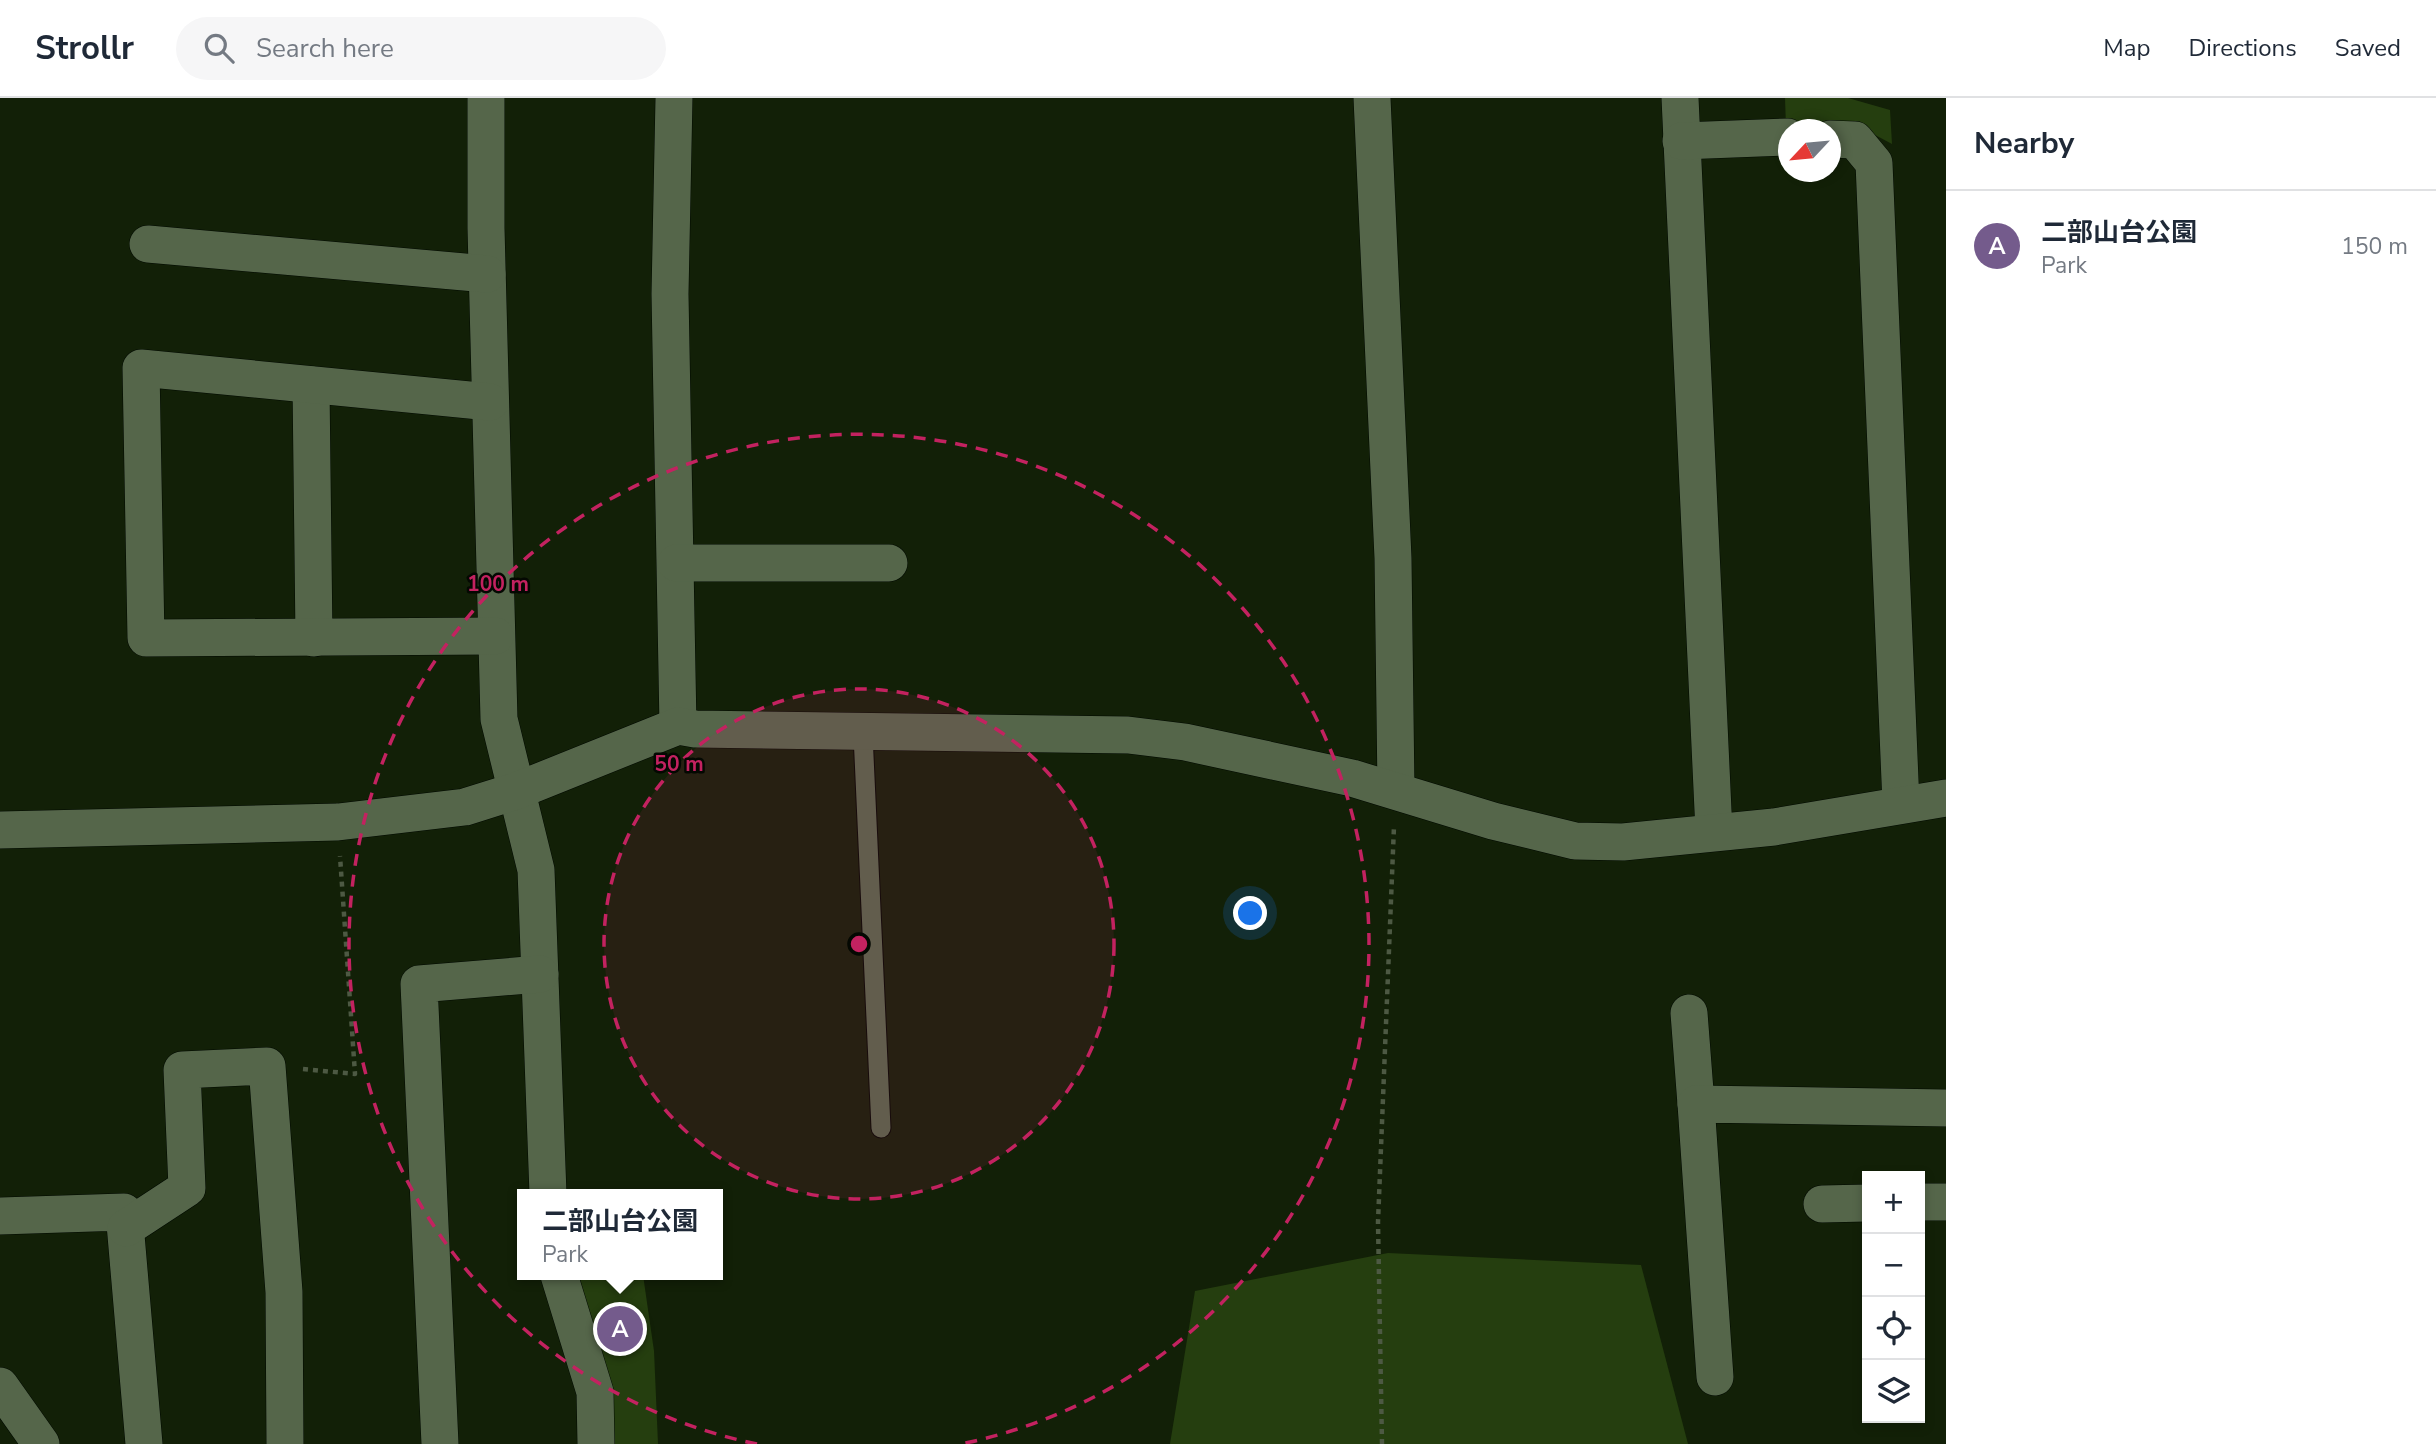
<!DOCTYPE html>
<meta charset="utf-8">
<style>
:root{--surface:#fff;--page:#f6f6f7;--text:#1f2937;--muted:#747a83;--line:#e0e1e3;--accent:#745b8c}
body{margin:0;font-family:"Nunito Sans","Noto Sans JP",sans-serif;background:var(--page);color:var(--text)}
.controls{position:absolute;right:21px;bottom:21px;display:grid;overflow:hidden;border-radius:0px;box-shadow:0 4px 10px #0003}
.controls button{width:63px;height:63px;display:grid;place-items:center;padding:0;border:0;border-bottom:2px solid var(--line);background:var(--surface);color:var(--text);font:35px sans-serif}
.compass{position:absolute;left:1778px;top:21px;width:63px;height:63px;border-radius:50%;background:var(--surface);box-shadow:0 4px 10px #0003;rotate:244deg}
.you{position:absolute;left:1251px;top:816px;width:24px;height:24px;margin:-18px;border:5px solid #fff;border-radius:50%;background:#1a73e8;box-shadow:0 0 0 10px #1a73e833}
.badge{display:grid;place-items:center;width:46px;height:46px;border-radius:50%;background:var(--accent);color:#fff;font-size:23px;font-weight:700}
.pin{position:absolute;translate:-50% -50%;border:4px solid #fff;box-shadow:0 2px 7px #0006}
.popup{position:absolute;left:517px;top:1091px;width:206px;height:91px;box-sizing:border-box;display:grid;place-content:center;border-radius:0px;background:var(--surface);filter:drop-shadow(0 2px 5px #0005);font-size:23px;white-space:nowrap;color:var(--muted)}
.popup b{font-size:26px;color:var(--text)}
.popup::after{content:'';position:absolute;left:50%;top:100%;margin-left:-14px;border:14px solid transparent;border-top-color:var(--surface)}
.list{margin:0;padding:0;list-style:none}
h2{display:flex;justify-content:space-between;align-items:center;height:91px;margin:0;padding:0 28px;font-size:30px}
h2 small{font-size:23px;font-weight:400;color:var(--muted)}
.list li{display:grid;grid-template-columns:46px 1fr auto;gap:21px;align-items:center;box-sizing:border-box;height:112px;padding:0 28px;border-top:2px solid var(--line)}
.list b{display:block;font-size:26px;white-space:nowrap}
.list p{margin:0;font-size:23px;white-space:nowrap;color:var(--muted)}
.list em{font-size:23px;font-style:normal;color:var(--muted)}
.icon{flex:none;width:38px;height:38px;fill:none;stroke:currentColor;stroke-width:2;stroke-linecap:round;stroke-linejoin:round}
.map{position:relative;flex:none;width:1946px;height:1346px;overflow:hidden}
header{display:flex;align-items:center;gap:42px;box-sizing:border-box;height:98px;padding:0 35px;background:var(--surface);border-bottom:2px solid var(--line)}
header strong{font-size:33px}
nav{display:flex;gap:38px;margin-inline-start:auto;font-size:24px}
.search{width:490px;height:63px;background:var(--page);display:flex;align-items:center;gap:18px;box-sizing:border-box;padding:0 24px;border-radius:38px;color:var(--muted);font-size:26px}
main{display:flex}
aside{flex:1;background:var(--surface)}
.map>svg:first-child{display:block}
</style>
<header>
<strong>Strollr</strong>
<div class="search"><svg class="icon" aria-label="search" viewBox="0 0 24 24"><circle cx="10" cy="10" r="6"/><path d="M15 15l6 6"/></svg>Search here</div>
<nav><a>Map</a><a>Directions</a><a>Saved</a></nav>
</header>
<main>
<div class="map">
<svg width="1946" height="1346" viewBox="0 0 1946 1346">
<rect width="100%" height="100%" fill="#122007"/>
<g fill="#253e0f">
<polygon points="1785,0 1848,0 1890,12 1892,46 1862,30 1786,29"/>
<polygon points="1388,1155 1641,1167 1688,1346 1170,1346 1195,1193"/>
<polygon points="578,1177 643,1177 654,1253 658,1346 608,1346"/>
</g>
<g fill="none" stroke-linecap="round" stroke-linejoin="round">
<g stroke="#010900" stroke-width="21">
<polyline id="service" points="863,636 881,1030"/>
</g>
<g stroke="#010900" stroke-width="38">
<g id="minor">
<polyline points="486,0 486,130 499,621 536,772 548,1096"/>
<polyline points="674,0 670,196 678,628"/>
<polyline points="1372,0 1393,460 1396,692"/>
<polyline points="1680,0 1714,734"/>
<polyline points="1830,41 1855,42 1874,65 1901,706"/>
<polyline points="1681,43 1788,39"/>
<polyline points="148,146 487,176"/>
<polyline points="311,287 314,540"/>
<polyline points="490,304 141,270 146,540 495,538"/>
<polyline points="676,465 889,465"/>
<polyline points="0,732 338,724 465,709 516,693 678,628 695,631 1128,637 1185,644 1352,680 1493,723 1575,743 1623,744 1774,729 1946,700"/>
<polyline points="1689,915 1696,1006"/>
<polyline points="1920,1104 1946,1104"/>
<polyline points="1822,1106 1867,1105"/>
<polyline points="0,1118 124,1114 144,1346"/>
<polyline points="126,1130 187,1090 182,972 267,968 284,1194 285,1346"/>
<polyline points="559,1177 595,1294 596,1346"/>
<polyline points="1715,1279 1696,1006 1946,1010"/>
<polyline points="0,1288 41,1346"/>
<polyline points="440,1346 419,886 540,876"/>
</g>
</g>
<g stroke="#4d5943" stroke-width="4.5" stroke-dasharray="5 5" stroke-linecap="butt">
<polyline points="303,971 355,976 340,758"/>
<polyline points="1382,1346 1378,1124 1394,728"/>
</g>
<use href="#service" stroke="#55664a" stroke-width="19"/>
<use href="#minor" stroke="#55664a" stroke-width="37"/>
</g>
<circle cx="859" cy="846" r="255" fill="#c32260" fill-opacity=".12"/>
<g fill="none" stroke="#c32260" stroke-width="3.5" stroke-dasharray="12 9">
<circle cx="859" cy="846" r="255"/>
<path d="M757 1346A510 510 0 1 1 961 1346"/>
</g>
<circle cx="859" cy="846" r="10" fill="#c32260" stroke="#040802" stroke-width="3.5"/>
<g font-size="21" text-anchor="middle" font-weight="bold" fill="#c32260" stroke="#040802" stroke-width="5" stroke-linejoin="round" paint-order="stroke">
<text x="498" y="493">100 m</text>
<text x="679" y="673">50 m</text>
</g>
</svg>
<div class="controls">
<button>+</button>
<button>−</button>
<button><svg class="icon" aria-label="locate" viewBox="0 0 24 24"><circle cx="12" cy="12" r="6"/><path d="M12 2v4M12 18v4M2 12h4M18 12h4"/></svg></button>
<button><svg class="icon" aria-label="layers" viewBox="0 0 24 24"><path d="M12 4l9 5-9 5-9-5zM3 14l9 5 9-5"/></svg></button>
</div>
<svg class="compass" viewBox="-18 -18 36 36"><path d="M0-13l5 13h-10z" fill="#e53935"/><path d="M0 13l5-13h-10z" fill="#747a83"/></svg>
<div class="you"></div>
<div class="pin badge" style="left:620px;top:1231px">A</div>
<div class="popup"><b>二部山台公園</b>Park</div>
</div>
<aside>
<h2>Nearby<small></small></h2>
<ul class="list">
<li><span class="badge">A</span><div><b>二部山台公園</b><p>Park</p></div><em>150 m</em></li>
</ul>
</aside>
</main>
